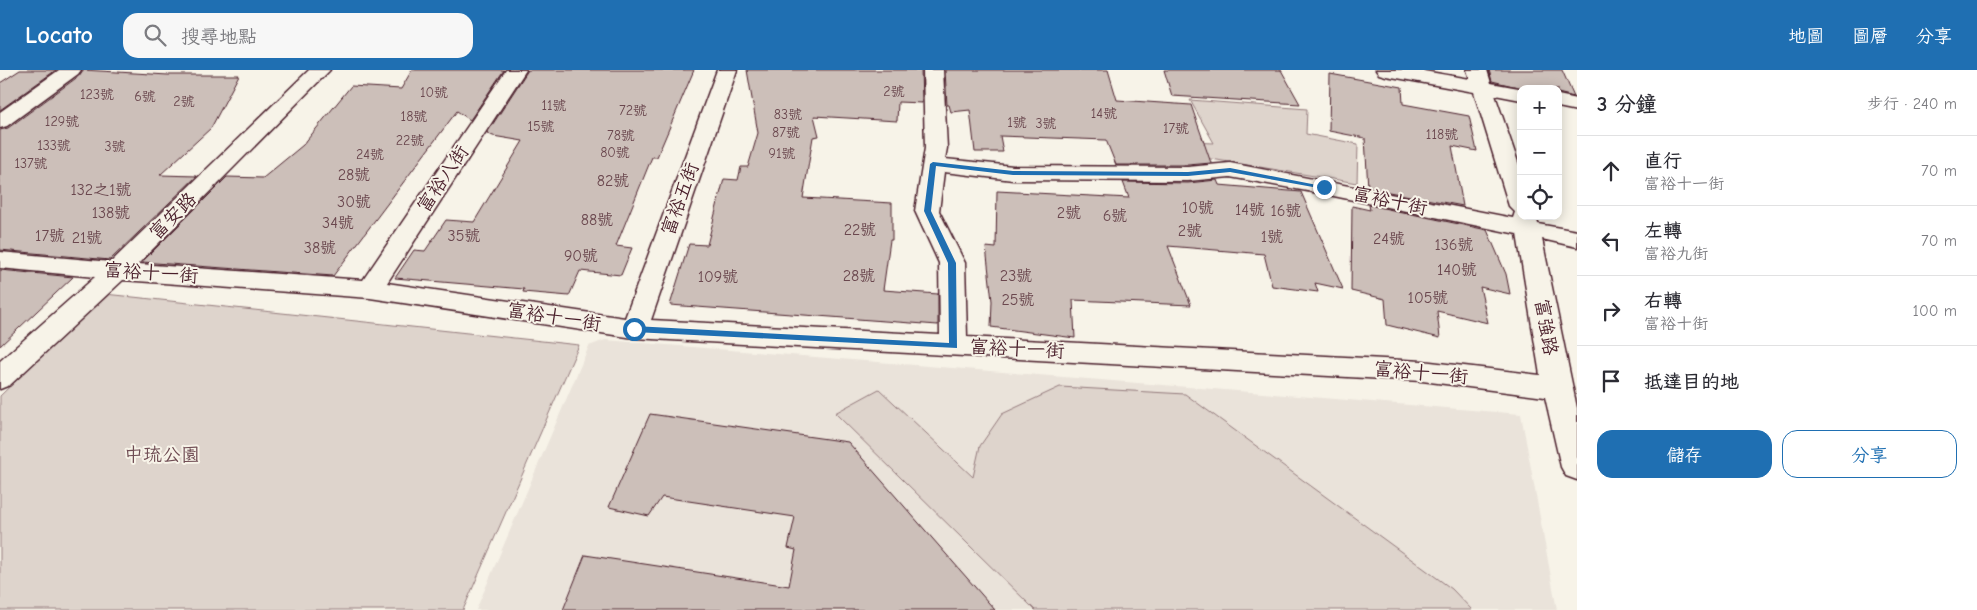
<!DOCTYPE html>
<html lang="zh-TW">
<meta charset="utf-8">
<style>
:root{--surface:#fff;--page:#f7f7f7;--text:#2b2b33;--muted:#7c7c81;--line:#e1e1e2;--accent:#1f6fb2}
body{margin:0;font-family:"Comic Neue","LXGW WenKai TC",sans-serif;background:var(--page);color:var(--text)}
.controls{position:absolute;right:15px;top:15px;display:grid;overflow:hidden;border-radius:10px;box-shadow:0 2px 12px #0003}
.controls button{width:45px;height:45px;display:grid;place-items:center;padding:0;border:0;border-bottom:1px solid var(--line);background:var(--surface);color:var(--text);font:25px sans-serif}
.stop{position:absolute;width:15px;height:15px;margin:-11px;border:4px solid #1f6fb2;border-radius:50%;background:#fff}
.stop.end{background:#1f6fb2;border-color:#fff;box-shadow:0 1px 5px #0008}
.list{margin:0;padding:0;list-style:none}
h2{display:flex;justify-content:space-between;align-items:center;height:65px;margin:0;padding:0 20px;font-size:21px}
h2 small{font-size:16px;font-weight:400;color:var(--muted)}
.list li{display:grid;grid-template-columns:32px 1fr auto;gap:15px;align-items:center;box-sizing:border-box;height:70px;padding:0 20px;border-top:1px solid var(--line)}
.list b{display:block;font-size:19px;white-space:nowrap}
.list p{margin:0;font-size:16px;white-space:nowrap;color:var(--muted)}
.list em{font-size:16px;font-style:normal;color:var(--muted)}
.actions{display:flex;gap:10px;padding:15px 20px}
.actions a{flex:1;padding:11px 0;border:1px solid var(--accent);border-radius:15px;text-align:center;font-size:18px;color:var(--accent)}
.actions .main{background:var(--accent);color:#fff}
.icon{flex:none;width:28px;height:28px;fill:none;stroke:currentColor;stroke-width:2;stroke-linecap:round;stroke-linejoin:round}
.map{position:relative;flex:none;width:1577px;height:540px;overflow:hidden}
header{display:flex;align-items:center;gap:30px;box-sizing:border-box;height:70px;padding:0 25px;background:var(--accent);color:#fff}
header strong{font-size:24px}
nav{display:flex;gap:28px;margin-inline-start:auto;font-size:18px}
.search{width:350px;height:45px;background:var(--page);display:flex;align-items:center;gap:12px;box-sizing:border-box;padding:0 18px;border-radius:15px;color:var(--muted);font-size:19px}
main{display:flex}
aside{flex:1;background:var(--surface)}
.map>svg:first-child{display:block}
</style>
<header>
<strong>Locato</strong>
<div class="search"><svg class="icon" aria-label="search" viewBox="0 0 24 24"><circle cx="10" cy="10" r="6"/><path d="M15 15l6 6"/></svg>搜尋地點</div>
<nav><a>地圖</a><a>圖層</a><a>分享</a></nav>
</header>
<main>
<div class="map">
<svg width="1577" height="540" viewBox="0 0 1577 540">
<rect width="100%" height="100%" fill="#f7f3e8"/>
<filter id="ink" filterUnits="userSpaceOnUse"><feTurbulence type="fractalNoise" baseFrequency=".02" numOctaves="2"/><feDisplacementMap in="SourceGraphic" scale="10" xChannelSelector="R" yChannelSelector="G"/><feConvolveMatrix kernelMatrix="1 2 1 2 8 2 1 2 1" color-interpolation-filters="sRGB"/></filter>
<g filter="url(#ink)">
<polygon fill="#eae3da" points="605,270 1521,344 1557,540 476,540 589,276"/>
<g fill="#ded4cc" stroke="#947a7c">
<polygon points="1190,30 1307,39 1306,64 1358,74 1357,113 1211,89 1164,87 1156,71 1214,73"/>
<polygon points="105,224 579,275 463,540 0,540 0,326"/>
<polygon points="1060,317 1185,324 1452,519 1472,540 1035,540 835,343 879,319 973,407 980,376 1002,344"/>
</g>
<g fill="#ccbfb9" stroke="#4a1f2b">
<polygon points="20,0 56,0 0,40 0,13"/>
<polygon points="83,0 168,5 239,5 211,58 160,105 197,106 110,190 0,180 0,60 8,58 79,6"/>
<polygon points="412,0 504,0 470,50 457,41 333,206 142,192 227,107 263,108 303,75 351,16 401,19"/>
<polygon points="528,0 694,0 657,87 652,87 616,176 632,178 621,205 580,201 569,226 523,222 524,219 395,208 414,180 425,181 446,150 474,152 523,71 493,66 487,63"/>
<polygon points="747,0 921,0 922,33 898,32 897,51 814,46 819,66 813,67 803,128 892,133 892,170 890,170 883,220 938,224 938,255 670,235 689,174 707,175 724,109 738,110 741,97 748,97 758,63"/>
<polygon points="945,0 1108,0 1117,30 1191,35 1211,93 1188,95 1116,95 1106,70 1000,66 1003,82 975,82 970,40 951,42 949,35 947,35"/>
<polygon points="1164,0 1281,0 1300,34 1172,26"/>
<polygon points="1489,0 1562,0 1574,27 1558,23 1558,19 1526,19 1492,11"/>
<polygon points="1330,4 1402,17 1403,34 1469,46 1477,81 1452,76 1463,136 1368,118 1365,68 1329,61"/>
<polygon points="1217,110 1219,115 1301,122 1343,219 1315,213 1318,222 1272,216 1264,184 1168,176 1191,235 1073,230 1075,268 991,257 992,231 986,177 996,178 997,121 1129,128 1123,112 1188,113"/>
<polygon points="1369,135 1487,160 1506,204 1510,224 1480,217 1488,253 1437,241 1440,268 1387,255 1385,229 1351,221 1352,136 1370,140"/>
<polygon points="0,200 73,207 0,276"/>
<polygon points="650,344 848,372 995,540 563,540 585,485 789,516 796,480 788,478 795,447 662,427 649,446 609,437"/>
</g>
<g fill="none" stroke-linecap="round" stroke-linejoin="round">
<g stroke="#4a1f2b" stroke-width="3">
<g id="street">
<polygon points="59,0 81,0 78,4 7,56 0,58 0,42"/>
<path d="M309,0h21l-192,194 225,16 143,-210h20l-139,213 238,35 92,-248h20l-86,250 289,15 -1,-72 -24,-52 10,-63 -2,-78h20l4,78 -2,11 68,7 175,1 42,-4 283,55 2,-6 -6,-6 -35,-114 -88,-16 -7,-2 -3,-4h42l52,9 -3,-9h20l4,13 33,6h-3v11l-26,-5 26,76v45h15l2,8 39,7v16l-35,-8 35,169v72l-11,-4 -5,-9 -16,-70 -123,-16 -788,-43 -264,-40 -247,-18 -113,105 -10,4v-28l95,-84 -95,-9v-16l111,10zM944,102l69,8 175,1 42,-4 94,17 193,40 23,141 -118,-14 -455,-24 -2,-74 -26,-52z"/>
<polygon points="1558,25 1577,29 1577,41 1558,37"/>
</g>
</g>
<use href="#street" fill="#f7f3e8" fill-rule="evenodd"/>
</g>
</g>
<polygon fill="#1f6fb2" points="933,92 1013,101 1188,102 1230,98 1327,117 1324,119 1230,102 1188,106 1013,105 936,96 931,141 956,193 957,278 634,262 630,259 634,256 949,273 948,193 924,141 930,94"/>
<g text-anchor="middle" dominant-baseline="central" stroke-width="4" stroke-linejoin="round" paint-order="stroke">
<g font-size="14" fill="#6a474e">
<text x="894" y="21">2號</text>
<text x="434" y="22">10號</text>
<text x="97" y="24">123號</text>
<text x="145" y="26">6號</text>
<text x="184" y="31">2號</text>
<text x="554" y="35">11號</text>
<text x="633" y="40">72號</text>
<text x="1104" y="43">14號</text>
<text x="788" y="44">83號</text>
<text x="414" y="46">18號</text>
<text x="62" y="51">129號</text>
<text x="1017" y="52">1號</text>
<text x="1046" y="53">3號</text>
<text x="541" y="56">15號</text>
<text x="1176" y="58">17號</text>
<text x="786" y="62">87號</text>
<text x="1442" y="64">118號</text>
<text x="621" y="65">78號</text>
<text x="410" y="70">22號</text>
<text x="54" y="75">133號</text>
<text x="115" y="76">3號</text>
<text x="615" y="82">80號</text>
<text x="782" y="83">91號</text>
<text x="370" y="84">24號</text>
<text x="31" y="93">137號</text>
</g>
<g font-size="16" fill="#6a474e">
<text x="354" y="105">28號</text>
<text x="613" y="111">82號</text>
<text x="101" y="120">132之1號</text>
<text x="354" y="132">30號</text>
<text x="1198" y="138">10號</text>
<text x="1250" y="140">14號</text>
<text x="1286" y="141">16號</text>
<text x="111" y="143">138號</text>
<text x="1069" y="143">2號</text>
<text x="1115" y="146">6號</text>
<text x="597" y="150">88號</text>
<text x="338" y="153">34號</text>
<text x="860" y="160">22號</text>
<text x="1190" y="161">2號</text>
<text x="50" y="166">17號</text>
<text x="464" y="166">35號</text>
<text x="1272" y="167">1號</text>
<text x="87" y="168">21號</text>
<text x="1389" y="169">24號</text>
<text x="1454" y="175">136號</text>
<text x="320" y="178">38號</text>
<text x="581" y="186">90號</text>
<text x="1457" y="200">140號</text>
<text x="859" y="206">28號</text>
<text x="1016" y="206">23號</text>
<text x="718" y="207">109號</text>
<text x="1428" y="228">105號</text>
<text x="1018" y="230">25號</text>
</g>
<g font-size="19" fill="#4a1f2b" stroke="#f7f3e8">
<text transform="translate(443 109) rotate(-56)">富裕八街</text>
<text transform="translate(680 129) rotate(-70)">富裕五街</text>
<text transform="translate(1390 131) rotate(12)">富裕十街</text>
<text transform="translate(173 146) rotate(-45)">富安路</text>
<text transform="translate(151 203) rotate(4)">富裕十一街</text>
<text transform="translate(554 247) rotate(9)">富裕十一街</text>
<text transform="translate(1546 257) rotate(80)">富強路</text>
<text transform="translate(1017 279) rotate(3)">富裕十一街</text>
<text transform="translate(1421 303) rotate(5)">富裕十一街</text>
</g>
<g font-size="19" fill="#6f4c53" stroke="#f7f3e8">
<text x="162" y="385">中琉公園</text>
</g>
</g>
</svg>
<div class="controls">
<button>+</button>
<button>−</button>
<button><svg class="icon" aria-label="locate" viewBox="0 0 24 24"><circle cx="12" cy="12" r="6"/><path d="M12 2v4M12 18v4M2 12h4M18 12h4"/></svg></button>
</div>
<div class="stop" style="left:634px;top:259px"></div>
<div class="stop end" style="left:1324px;top:117px"></div>
</div>
<aside>
<h2>3 分鐘<small>步行 · 240 m</small></h2>
<ul class="list">
<li><svg class="icon" aria-label="ahead" viewBox="0 0 24 24"><path d="M12 20V5M6 11l6-6 6 6"/></svg><div><b>直行</b><p>富裕十一街</p></div><em>70 m</em></li>
<li><svg class="icon" aria-label="left" viewBox="0 0 24 24"><path d="M17 20v-9H6M10 6l-5 5 5 5"/></svg><div><b>左轉</b><p>富裕九街</p></div><em>70 m</em></li>
<li><svg class="icon" aria-label="right" viewBox="0 0 24 24"><path d="M7 20v-9h11M14 6l5 5-5 5"/></svg><div><b>右轉</b><p>富裕十街</p></div><em>100 m</em></li>
<li><svg class="icon" aria-label="arrive" viewBox="0 0 24 24"><path d="M6 21V4h12l-3 4 3 4H6"/></svg><div><b>抵達目的地</b></div></li>
</ul>
<div class="actions"><a class="main">儲存</a><a>分享</a></div>
</aside>
</main>
